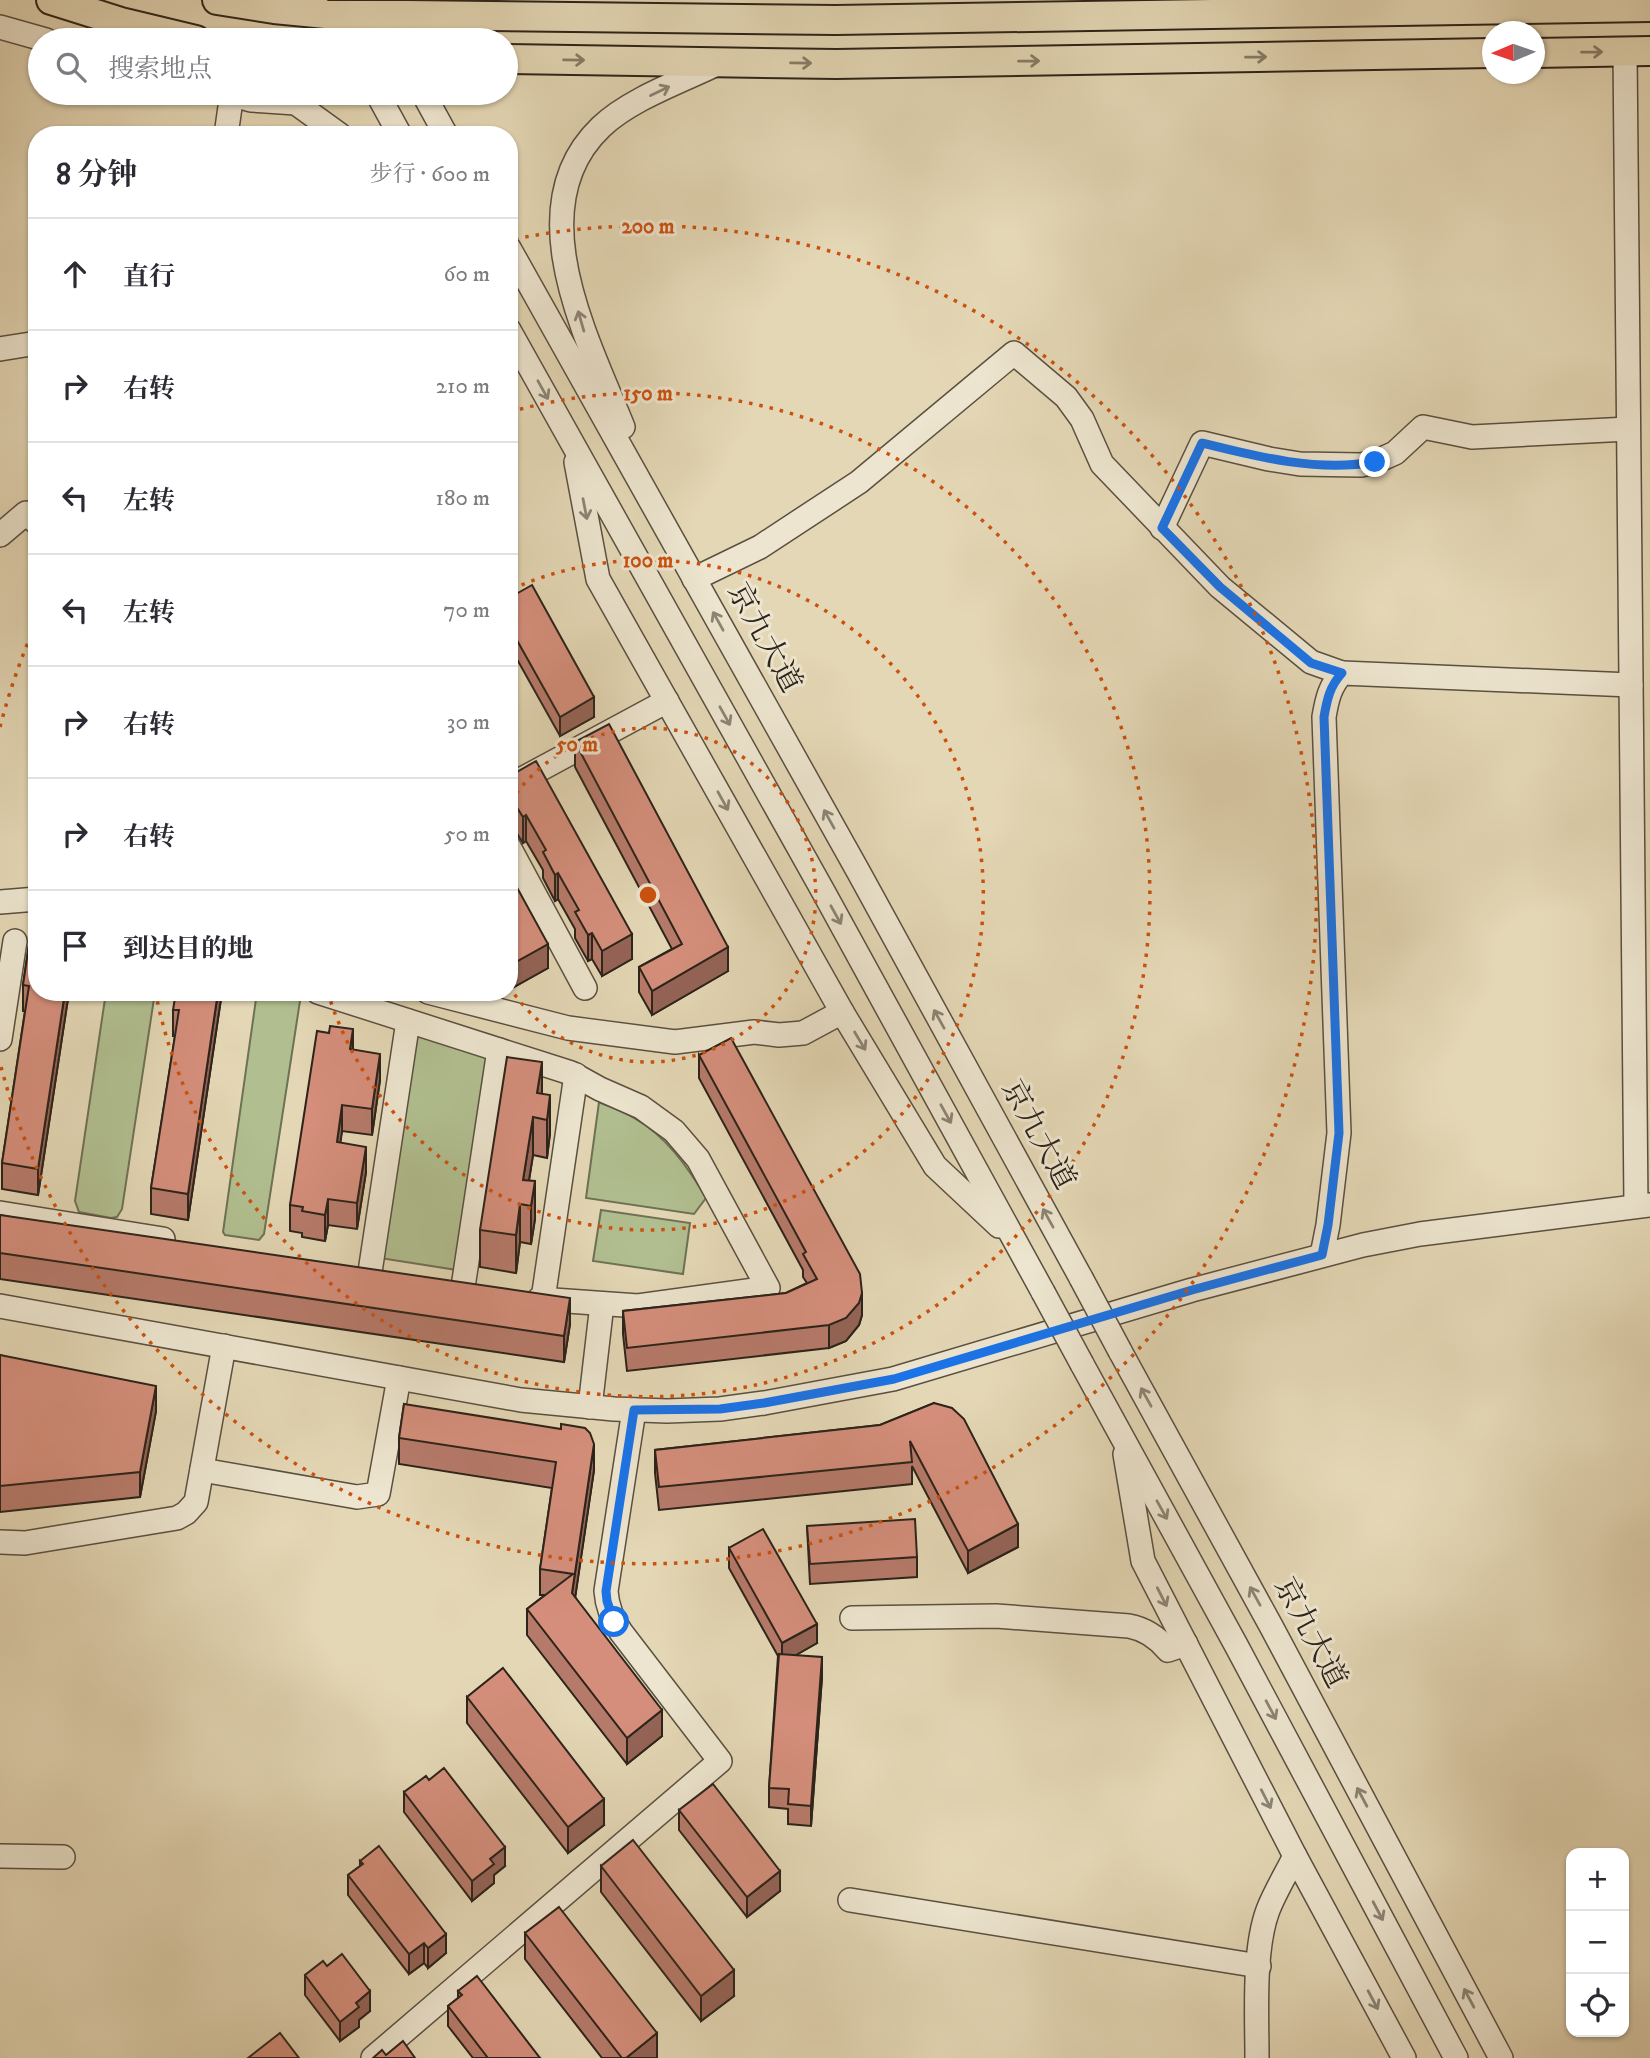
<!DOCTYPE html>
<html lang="zh">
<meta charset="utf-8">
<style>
:root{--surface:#fff;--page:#f7f7f7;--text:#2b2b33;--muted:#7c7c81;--line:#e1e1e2}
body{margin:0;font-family:"IM FELL DW Pica","Noto Serif SC",serif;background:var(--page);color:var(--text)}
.controls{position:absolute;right:21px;bottom:21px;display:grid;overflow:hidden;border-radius:14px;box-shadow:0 2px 5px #0004}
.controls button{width:63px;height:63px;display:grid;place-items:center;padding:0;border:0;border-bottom:2px solid var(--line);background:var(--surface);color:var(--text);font:35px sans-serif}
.compass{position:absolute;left:1482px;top:21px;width:63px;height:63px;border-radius:50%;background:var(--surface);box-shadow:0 2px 5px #0004;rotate:268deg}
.stop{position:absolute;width:21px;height:21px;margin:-16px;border:5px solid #1a73e8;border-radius:50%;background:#fff}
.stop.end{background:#1a73e8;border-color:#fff;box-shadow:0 2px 7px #0008}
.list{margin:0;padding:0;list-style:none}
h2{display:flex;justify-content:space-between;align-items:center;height:91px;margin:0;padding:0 28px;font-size:30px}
h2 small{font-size:23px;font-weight:400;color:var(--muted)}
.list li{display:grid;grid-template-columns:46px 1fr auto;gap:21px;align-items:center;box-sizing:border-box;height:112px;padding:0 28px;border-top:2px solid var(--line)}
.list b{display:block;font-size:26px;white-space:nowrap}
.list em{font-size:23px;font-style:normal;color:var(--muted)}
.icon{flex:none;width:38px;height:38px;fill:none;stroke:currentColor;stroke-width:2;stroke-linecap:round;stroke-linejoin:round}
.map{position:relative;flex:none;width:1650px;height:2058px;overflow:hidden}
.search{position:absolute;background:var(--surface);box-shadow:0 2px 5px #0004;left:28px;top:28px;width:490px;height:77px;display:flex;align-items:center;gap:18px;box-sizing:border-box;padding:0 24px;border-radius:38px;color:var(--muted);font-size:26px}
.panel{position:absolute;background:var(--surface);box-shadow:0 2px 5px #0004;left:28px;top:126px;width:490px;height:875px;border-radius:28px}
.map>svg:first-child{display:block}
</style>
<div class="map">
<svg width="1650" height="2058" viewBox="0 0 1650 2058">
<rect width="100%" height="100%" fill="#e4d7b5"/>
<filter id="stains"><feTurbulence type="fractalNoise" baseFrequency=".00286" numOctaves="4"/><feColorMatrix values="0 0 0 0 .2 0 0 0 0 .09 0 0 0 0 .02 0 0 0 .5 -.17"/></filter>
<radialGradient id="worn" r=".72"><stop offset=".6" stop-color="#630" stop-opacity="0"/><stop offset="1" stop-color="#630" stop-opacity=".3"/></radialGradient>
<g fill="#b1bf90" stroke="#6e7155" stroke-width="2">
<polygon points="106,992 155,992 122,1209 117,1217 111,1218 79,1212 75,1201"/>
<path d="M257,992c14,0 35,-4 43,9l-36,233 -5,6 -34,-5 -2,-3z"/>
<polygon points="416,1034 484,1052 488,1062 457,1270 380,1258"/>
<path d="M599,1102c11,5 24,9 35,16 32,18 54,49 72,80l-12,16 -108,-16z"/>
<polygon points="601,1210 690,1223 683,1274 593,1261"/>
</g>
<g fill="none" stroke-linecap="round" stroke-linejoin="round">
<g stroke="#5a5041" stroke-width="26">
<g id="minor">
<polyline points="0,27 46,40"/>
<polyline points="1625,51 1636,1206"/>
<polyline points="227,93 251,100 296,103"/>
<polyline points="282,93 340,135"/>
<polyline points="377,93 400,135"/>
<polyline points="423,93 446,135"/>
<polyline points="226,135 232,93"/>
<polyline points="509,248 858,871 1081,1278"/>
<polyline points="509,330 823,891 1043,1292"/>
<polyline points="0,349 37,343"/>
<path d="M623,427c-35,-87 -106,-220 -22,-300 29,-28 81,-46 118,-64"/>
<polyline points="576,462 598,579 842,1012 935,1166 999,1226"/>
<polyline points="1162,528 1202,443 1269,459 1300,464 1361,465 1375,462 1395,453 1423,427 1472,437 1628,429"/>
<polyline points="0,535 26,513 37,523"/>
<polyline points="694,579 760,547 859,482 1014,353 1066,397 1082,419 1102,464 1220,587 1311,662 1342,673"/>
<polyline points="509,786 667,701"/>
<polyline points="509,847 585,988"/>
<polyline points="0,902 37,899"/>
<polyline points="318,992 571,1073 600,1089 641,1107 674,1131 698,1159 768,1288 638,1306 539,1299"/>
<polyline points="428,992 568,1028 675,1042 754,1032 779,1035 803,1033 842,1012"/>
<polyline points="0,1039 15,941"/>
<polyline points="0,1213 163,1239"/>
<path d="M1322,1255l6,-30 11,-92 -15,-416c3,-18 6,-31 18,-44l289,12"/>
<polyline points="370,1272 408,1021"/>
<polyline points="463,1287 499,1050"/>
<polyline points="543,1299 576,1075"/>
<polyline points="0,1306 521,1400 614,1409 667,1411 720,1409 764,1403 893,1379 1192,1290 1363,1245 1420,1234 1650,1205"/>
<polyline points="1120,1351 1271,1626 1501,2058"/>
<polyline points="1082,1364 1236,1645 1456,2058"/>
<polyline points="590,1407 602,1304"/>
<polyline points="1125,1454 1143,1561 1295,1856 1404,2058"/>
<polyline points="202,1470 357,1497 378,1494 399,1378"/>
<polyline points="0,1542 25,1543 177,1518 186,1513 196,1502 224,1346"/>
<path d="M852,1618l144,-2 133,10c16,3 28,11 39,24l18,-6"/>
<polyline points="0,1856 63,1857"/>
<polyline points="850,1900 1259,1966"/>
<path d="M373,2058l347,-297 -99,-129c-9,-13 -14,-26 -15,-41l28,-181"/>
<path d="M1257,2058c0,-43 -4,-108 11,-148 7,-18 18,-36 27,-54"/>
</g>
</g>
<g stroke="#2c231a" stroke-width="32">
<g id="major">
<polyline points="51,0 121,22 196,40"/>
<polyline points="217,0 274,9 326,14 836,20 1650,7"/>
<polyline points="1534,53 1650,51"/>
<polyline points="506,59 836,64 1492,53"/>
</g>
</g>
<use href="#minor" stroke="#ede5cf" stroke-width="23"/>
<use href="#major" stroke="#e4d7b5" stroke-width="28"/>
<g stroke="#5a5041" stroke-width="26" stroke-linecap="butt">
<g id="minor-bridge">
<polyline points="1081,1278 1120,1351"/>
<polyline points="1043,1292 1082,1364"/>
</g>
</g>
<use href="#minor-bridge" stroke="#ede5cf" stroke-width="23"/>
</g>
<g fill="#b67a6a" stroke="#2c231a" stroke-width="2">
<polygon points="509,598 594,717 560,736 509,645"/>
<polygon points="575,742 728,971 652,1015 639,992 639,967 672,949 575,767"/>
<polygon points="509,773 632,959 602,976 592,959 588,961 575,938 575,929 558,899 555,901 543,878 543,870 526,841 523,843 509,821"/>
<polygon points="509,873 548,968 514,987 509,979"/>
<polygon points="31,931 37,992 69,992 38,1195 2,1189 2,1163 25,1011 23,1011 23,985"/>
<polygon points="222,992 188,1220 151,1214 151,1188 175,1036 173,1036 173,1010"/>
<polygon points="353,1050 380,1080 372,1135 342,1131 340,1142 366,1172 357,1229 328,1225 325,1241 302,1237 302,1233 290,1231 290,1205"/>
<polygon points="699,1055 862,1315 859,1325 846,1341 829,1348 627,1371 623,1334 623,1311 786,1293 807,1283 803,1277 803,1270 699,1078"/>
<polygon points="542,1093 550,1133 547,1158 533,1155 529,1180 535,1219 531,1244 520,1242 516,1273 480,1267 480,1230"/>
<polygon points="0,1215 570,1324 564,1362 0,1279"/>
<polygon points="0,1355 156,1411 140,1497 0,1512"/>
<polygon points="934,1403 1018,1547 968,1573 912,1466 912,1484 659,1510 655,1473 655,1450 880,1425"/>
<polygon points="404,1404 594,1470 575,1597 662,1736 627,1764 527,1635 527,1609 545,1595 540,1595 540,1569 552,1488 399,1464 399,1438"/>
<polygon points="807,1526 917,1557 917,1577 810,1584"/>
<polygon points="729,1548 817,1643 796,1655 822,1677 811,1826 788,1824 788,1809 769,1807 769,1788 778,1656 729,1568"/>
<polygon points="467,1697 604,1825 568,1853 467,1723"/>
<polygon points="404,1792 505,1866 494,1875 494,1883 472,1901 404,1812"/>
<polygon points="679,1810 780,1891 747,1917 679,1830"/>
<polygon points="360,1861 446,1953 428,1968 424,1963 409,1974 348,1895 348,1875 360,1866"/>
<polygon points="601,1866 734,1996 701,2021 601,1892"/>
<polygon points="525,1933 657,2058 602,2058 525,1959"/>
<polygon points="327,1966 370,2011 359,2020 359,2027 340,2041 305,1995 305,1975"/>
<polygon points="458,1991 540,2058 473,2058 448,2026 448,2006 458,1998"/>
</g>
<g fill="#946356" stroke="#2c231a" stroke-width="2">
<polygon points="594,697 594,717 560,736 560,717"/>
<polygon points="526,815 526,841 523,843 523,817"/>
<polygon points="558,873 558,899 555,901 555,875"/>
<polygon points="592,933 592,959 588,961 588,935"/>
<polygon points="632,934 632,959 602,976 602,951"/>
<polygon points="548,944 548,968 514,987 514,963"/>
<polygon points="728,947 728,971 652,1015 652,991"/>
<polygon points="65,992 69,992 38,1195 38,1169"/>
<polygon points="218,992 222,992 188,1220 188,1194"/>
<polygon points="353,1029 353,1055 350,1049"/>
<polygon points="380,1054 380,1080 372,1135 372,1109"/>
<polygon points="542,1062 542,1100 537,1093"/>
<polygon points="550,1095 550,1133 547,1158 547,1120"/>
<polygon points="342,1105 342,1131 337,1168 337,1142"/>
<polygon points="533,1117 533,1155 525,1205 523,1180"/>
<polygon points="366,1147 366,1172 357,1229 357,1203"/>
<polygon points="535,1181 535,1219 531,1244 531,1206"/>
<polygon points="328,1199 328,1225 325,1241 325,1215"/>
<polygon points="520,1204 520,1242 516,1273 516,1235"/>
<polygon points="862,1293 862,1315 859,1325 846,1341 829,1348 829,1325"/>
<polygon points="570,1298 570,1324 564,1362 564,1336"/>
<polygon points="156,1386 156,1411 140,1497 140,1472"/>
<polygon points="594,1444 594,1470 572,1619 572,1593"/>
<polygon points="1018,1524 1018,1547 968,1573 968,1551"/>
<polygon points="817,1624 817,1643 782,1663 782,1643"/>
<polygon points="822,1657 822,1677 811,1826 811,1806"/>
<polygon points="662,1710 662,1736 627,1764 627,1738"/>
<polygon points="604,1799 604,1825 568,1853 568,1827"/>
<polygon points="505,1847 505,1866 494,1875 494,1883 472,1901 472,1881 490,1859"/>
<polygon points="780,1871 780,1891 747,1917 747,1897"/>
<polygon points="446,1934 446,1953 428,1968 428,1948"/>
<polygon points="424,1943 424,1963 409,1974 409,1954"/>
<polygon points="734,1970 734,1996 701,2021 701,1996"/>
<polygon points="370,1991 370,2011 359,2020 359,2027 340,2041 340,2022 356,2003"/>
<polygon points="657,2033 657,2058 626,2058"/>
</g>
<g fill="#d48e7b" stroke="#2c231a" stroke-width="2">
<polygon points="532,585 594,697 560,717 509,626 509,598"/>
<polygon points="609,724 728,947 652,991 639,967 682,944 575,742"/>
<polygon points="536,761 632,934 602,951 592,933 588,935 575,912 579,910 558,873 555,875 543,852 546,850 526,815 523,817 509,795 509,792 512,790 509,785 509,773 515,773"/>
<polygon points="509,873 548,944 514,963 509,955"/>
<polygon points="31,931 37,932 37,992 65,992 38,1169 2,1163 29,986 23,985"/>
<polygon points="176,992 218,992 188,1194 151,1188 179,1010 173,1010"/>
<polygon points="330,1026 353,1029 350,1049 380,1054 372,1109 342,1105 337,1142 366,1147 357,1203 328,1199 325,1215 302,1211 303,1207 290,1205 317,1031 329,1033"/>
<polygon points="731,1038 860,1274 862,1293 859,1303 846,1318 829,1325 627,1348 623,1311 786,1293 817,1279 803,1254 806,1252 699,1055"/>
<polygon points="507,1057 542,1062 537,1093 550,1095 547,1120 533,1117 523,1180 535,1181 531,1206 520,1204 516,1235 480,1230"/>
<polygon points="0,1215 570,1298 564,1336 0,1253"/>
<polygon points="0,1355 156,1386 140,1472 0,1486"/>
<polygon points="934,1403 952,1408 964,1419 1018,1524 968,1551 910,1441 912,1462 659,1487 655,1450 880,1425"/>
<polygon points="404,1404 561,1429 561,1424 585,1428 590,1433 594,1444 572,1593 662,1710 627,1738 527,1609 573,1574 540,1569 556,1462 399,1438"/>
<polygon points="915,1519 917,1557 810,1564 807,1526"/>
<polygon points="763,1529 817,1624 782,1643 729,1548"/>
<polygon points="779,1654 822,1657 811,1806 788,1804 789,1789 769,1788"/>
<polygon points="503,1668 604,1799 568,1827 467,1697"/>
<polygon points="444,1768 505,1847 490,1859 494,1864 472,1881 404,1792 426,1776 429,1780"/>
<polygon points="713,1784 780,1871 747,1897 679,1810"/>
<polygon points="633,1840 734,1970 701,1996 601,1866"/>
<polygon points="379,1846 446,1934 428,1948 424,1943 409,1954 348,1875 363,1864 360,1861"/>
<polygon points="559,1907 657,2033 626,2058 622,2058 525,1933"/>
<polygon points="342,1954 370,1991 356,2003 359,2007 340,2022 305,1975 323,1961 327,1966"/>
<polygon points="477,1976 540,2058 488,2058 448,2006 462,1995 458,1991"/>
<polygon points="280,2033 299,2058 248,2058"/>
<polygon points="403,2041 415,2058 373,2058 382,2050 386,2055"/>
</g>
<defs><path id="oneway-shaft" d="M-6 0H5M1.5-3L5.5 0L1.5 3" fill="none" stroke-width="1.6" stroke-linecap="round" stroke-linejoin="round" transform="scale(1.75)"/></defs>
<g stroke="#887d68">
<use href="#oneway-shaft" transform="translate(1592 52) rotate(-1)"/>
<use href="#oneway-shaft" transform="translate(1256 57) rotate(-1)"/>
<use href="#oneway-shaft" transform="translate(574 60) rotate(1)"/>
<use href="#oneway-shaft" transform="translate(1029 61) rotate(-1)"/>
<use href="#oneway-shaft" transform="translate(801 63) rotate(1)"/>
</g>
<g stroke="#8c8474">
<use href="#oneway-shaft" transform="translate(660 91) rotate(-26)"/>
<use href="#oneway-shaft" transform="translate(581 321) rotate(-106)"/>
<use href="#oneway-shaft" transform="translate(543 390) rotate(61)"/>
<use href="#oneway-shaft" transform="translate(585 509) rotate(79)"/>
<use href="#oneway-shaft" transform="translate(718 621) rotate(-119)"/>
<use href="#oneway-shaft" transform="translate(725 716) rotate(61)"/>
<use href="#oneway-shaft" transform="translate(723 801) rotate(61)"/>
<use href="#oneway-shaft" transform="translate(829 819) rotate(-119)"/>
<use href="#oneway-shaft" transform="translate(836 915) rotate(61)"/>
<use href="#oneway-shaft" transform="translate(939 1019) rotate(-119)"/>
<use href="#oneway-shaft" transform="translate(860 1041) rotate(59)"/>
<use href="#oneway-shaft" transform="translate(946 1114) rotate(61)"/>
<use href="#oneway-shaft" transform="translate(1048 1218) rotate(-119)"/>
<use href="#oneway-shaft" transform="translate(1146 1397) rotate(-119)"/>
<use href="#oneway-shaft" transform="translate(1162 1510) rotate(61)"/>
<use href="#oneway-shaft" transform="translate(1255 1596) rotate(-119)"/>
<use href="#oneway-shaft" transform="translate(1162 1597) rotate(63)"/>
<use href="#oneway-shaft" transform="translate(1271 1710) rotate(62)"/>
<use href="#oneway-shaft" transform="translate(1362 1797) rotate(-118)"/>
<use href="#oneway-shaft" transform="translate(1266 1799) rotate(63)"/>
<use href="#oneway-shaft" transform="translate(1378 1911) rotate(62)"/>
<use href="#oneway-shaft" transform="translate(1469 1998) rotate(-118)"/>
<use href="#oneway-shaft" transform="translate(1373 2000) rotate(62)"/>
</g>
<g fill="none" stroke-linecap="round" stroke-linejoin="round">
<path stroke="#1a73e8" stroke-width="9" d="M614,1622l-7,-21 -1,-10 28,-181 86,-1 44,-6 130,-24 298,-89 130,-35 6,-30 11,-92 -15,-416c3,-18 6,-31 18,-44l-31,-10 -91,-76 -58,-59 40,-85c56,14 115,29 173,19"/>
</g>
<g fill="none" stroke="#cc510e" stroke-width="3.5" stroke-dasharray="3.5 7">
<path d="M510 802A167 167 0 1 1 510 988"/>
<path d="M512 589A335 335 0 1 1 328 993"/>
<path d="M510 412A502 502 0 1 1 156 995"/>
<path d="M0 727A669 669 0 0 1 34 628M515 239A669 669 0 1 1 0 1063"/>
</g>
<g text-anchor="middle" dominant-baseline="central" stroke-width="6" stroke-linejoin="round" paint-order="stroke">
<g font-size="30" fill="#2c231a" stroke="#ede5cf">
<text transform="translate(764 638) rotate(61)">京九大道</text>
<text transform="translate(1038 1135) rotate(61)">京九大道</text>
<text transform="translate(1310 1633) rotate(62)">京九大道</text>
</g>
</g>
<circle cx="648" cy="895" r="10" fill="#cc510e" stroke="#ede5cf" stroke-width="3.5"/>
<g font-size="21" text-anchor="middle" font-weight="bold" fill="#cc510e" stroke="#ede5cf" stroke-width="6" stroke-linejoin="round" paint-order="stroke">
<text x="648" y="233">200 m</text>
<text x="648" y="400">150 m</text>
<text x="648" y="567">100 m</text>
<text x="577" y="751">50 m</text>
</g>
<rect width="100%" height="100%" filter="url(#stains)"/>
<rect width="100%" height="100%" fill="url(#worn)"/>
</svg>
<div class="controls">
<button>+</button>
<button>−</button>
<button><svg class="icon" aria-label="locate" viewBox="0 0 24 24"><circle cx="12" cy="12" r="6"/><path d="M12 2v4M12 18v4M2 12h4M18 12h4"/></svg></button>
</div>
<svg class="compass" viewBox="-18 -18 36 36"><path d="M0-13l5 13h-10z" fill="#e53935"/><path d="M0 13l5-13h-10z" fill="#7c7c81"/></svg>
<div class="stop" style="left:614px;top:1622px"></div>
<div class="stop end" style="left:1375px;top:462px"></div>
<div class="search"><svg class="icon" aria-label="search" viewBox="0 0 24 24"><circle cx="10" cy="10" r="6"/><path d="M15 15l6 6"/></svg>搜索地点</div>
<section class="panel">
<h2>8 分钟<small>步行 · 600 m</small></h2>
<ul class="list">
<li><svg class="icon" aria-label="ahead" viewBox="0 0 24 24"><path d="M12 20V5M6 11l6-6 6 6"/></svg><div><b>直行</b></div><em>60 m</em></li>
<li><svg class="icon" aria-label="right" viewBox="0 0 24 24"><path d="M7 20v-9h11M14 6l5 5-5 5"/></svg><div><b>右转</b></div><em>210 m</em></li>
<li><svg class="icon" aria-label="left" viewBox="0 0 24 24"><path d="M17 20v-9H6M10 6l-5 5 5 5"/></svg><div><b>左转</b></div><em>180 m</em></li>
<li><svg class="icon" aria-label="left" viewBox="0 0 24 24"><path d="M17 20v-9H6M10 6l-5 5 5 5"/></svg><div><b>左转</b></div><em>70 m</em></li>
<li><svg class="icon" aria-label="right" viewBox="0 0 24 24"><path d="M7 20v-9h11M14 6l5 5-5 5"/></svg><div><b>右转</b></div><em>30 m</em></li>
<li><svg class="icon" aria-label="right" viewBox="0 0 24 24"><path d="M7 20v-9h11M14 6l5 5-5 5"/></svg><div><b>右转</b></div><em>50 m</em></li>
<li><svg class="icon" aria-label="arrive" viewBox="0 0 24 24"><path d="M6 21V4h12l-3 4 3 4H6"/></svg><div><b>到达目的地</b></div></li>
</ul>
</section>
</div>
